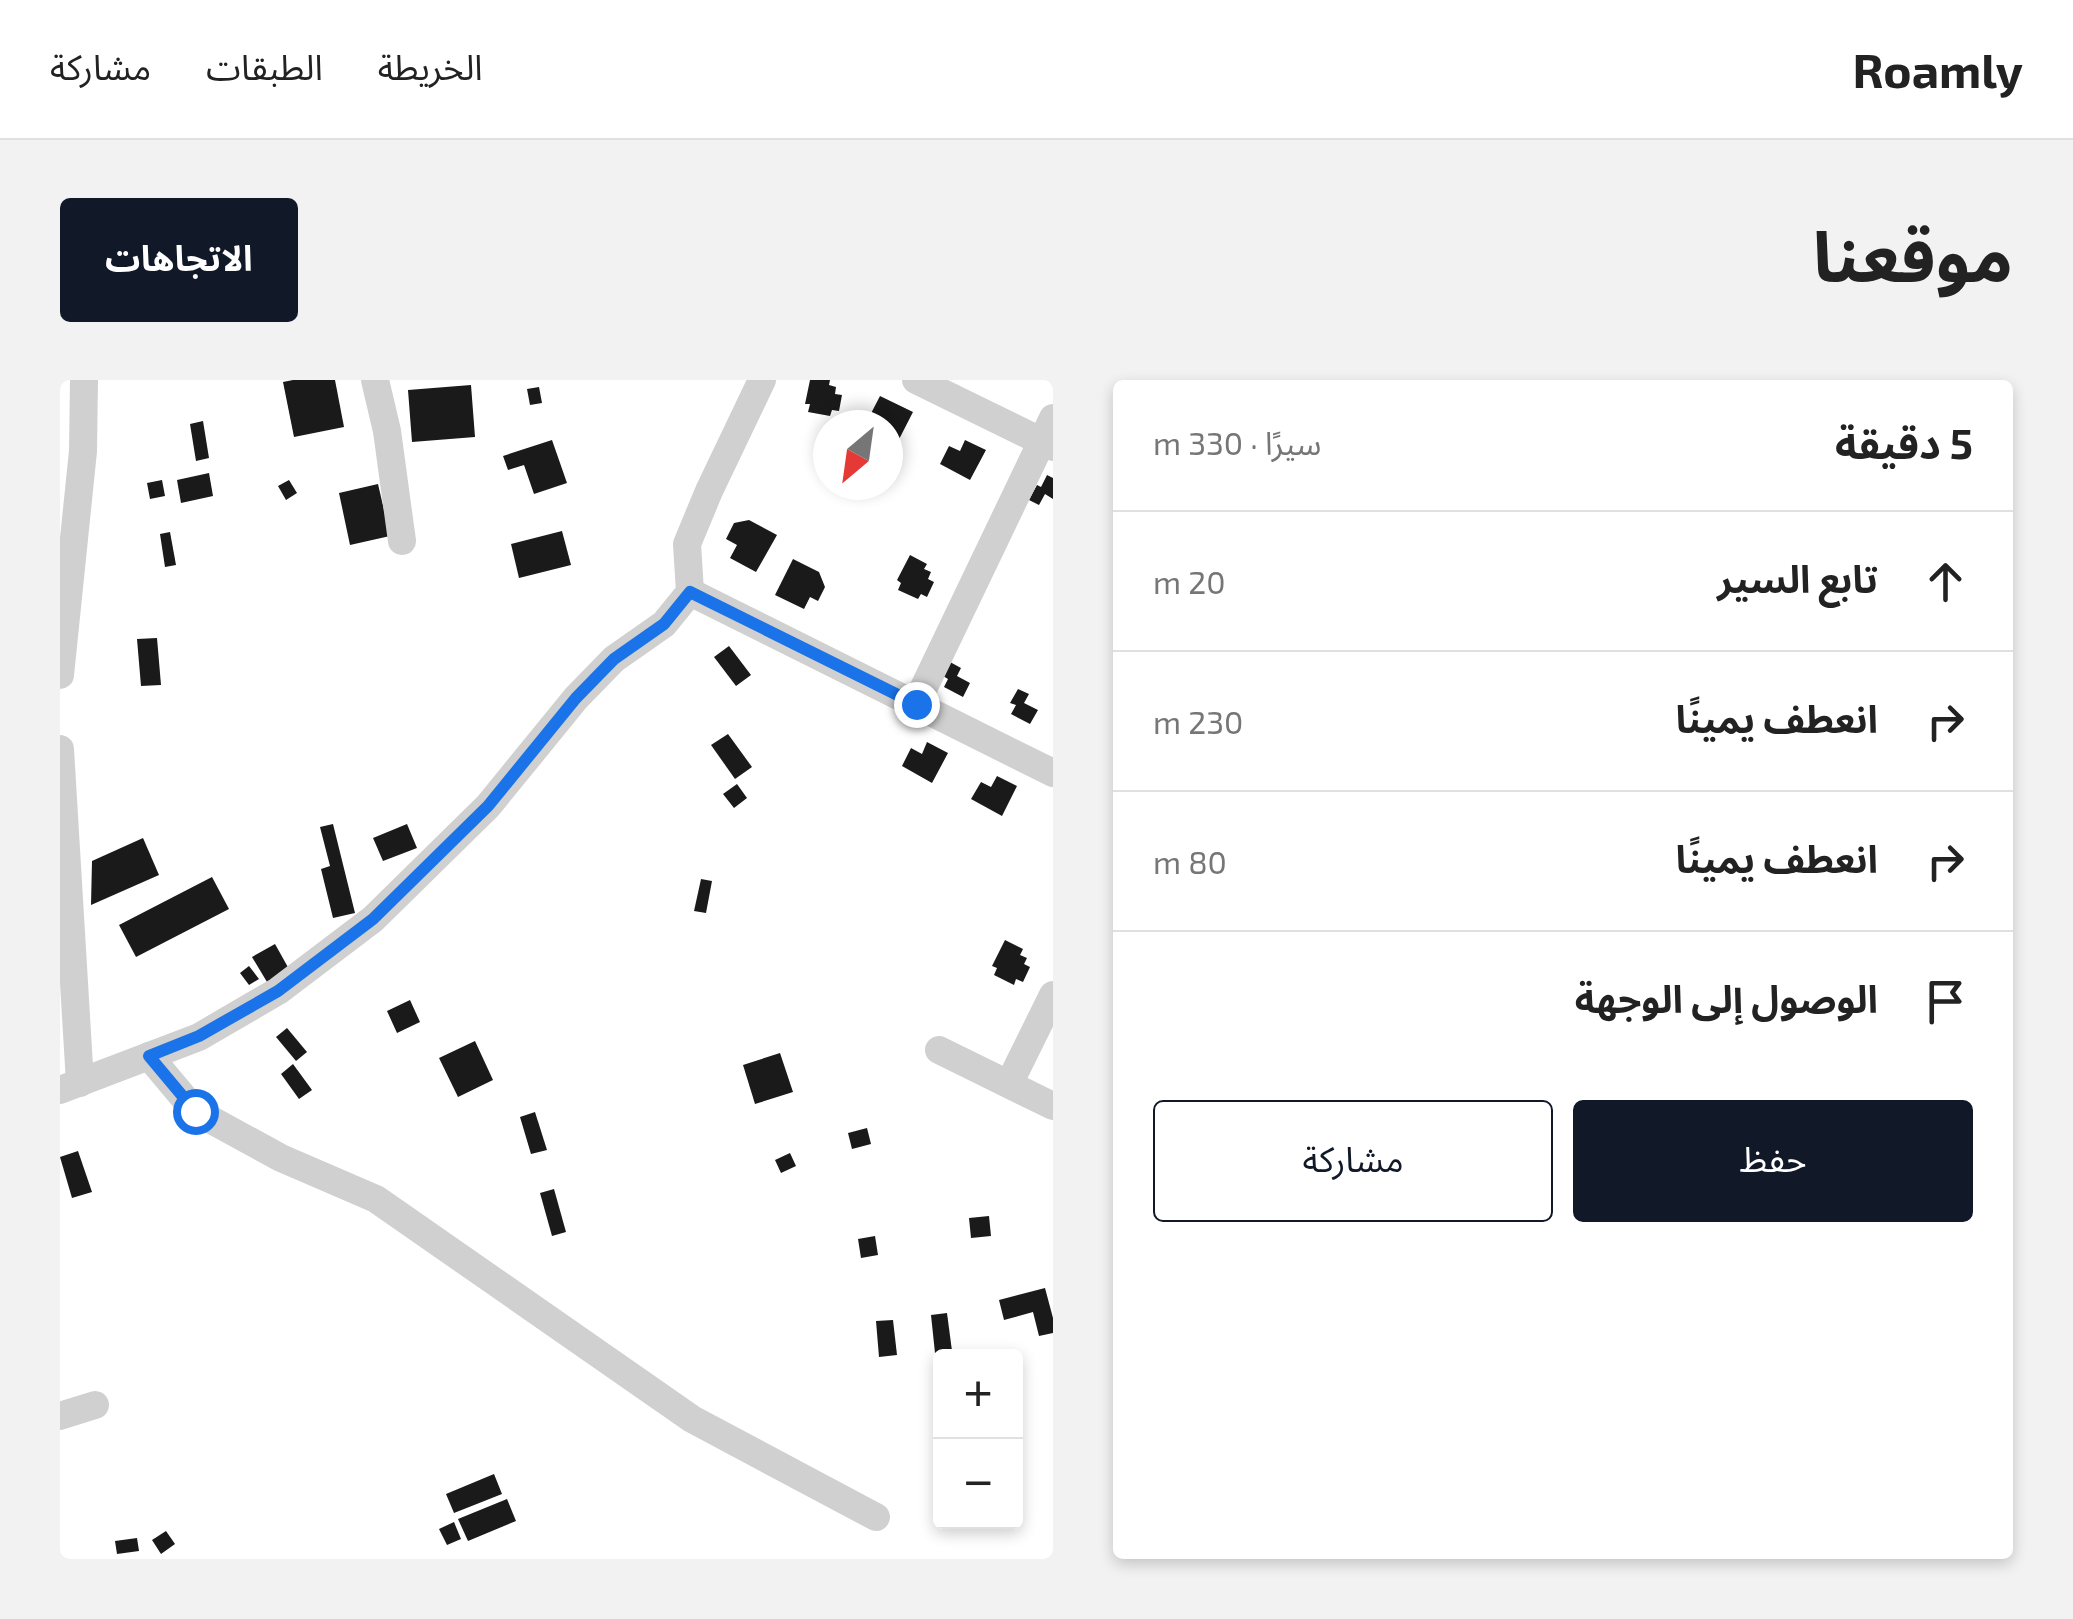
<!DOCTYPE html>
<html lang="ar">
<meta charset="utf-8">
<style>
:root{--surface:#fff;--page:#f2f2f2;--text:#222;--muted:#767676;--line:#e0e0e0;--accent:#111827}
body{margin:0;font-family:"Exo 2","Noto Sans Arabic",sans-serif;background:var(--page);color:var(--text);direction:rtl}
.controls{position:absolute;right:30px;bottom:30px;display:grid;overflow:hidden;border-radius:10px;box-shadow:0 5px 15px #0003}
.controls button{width:90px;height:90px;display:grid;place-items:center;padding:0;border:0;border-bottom:2px solid var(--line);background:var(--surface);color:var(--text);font:50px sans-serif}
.compass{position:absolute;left:753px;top:30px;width:90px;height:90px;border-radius:50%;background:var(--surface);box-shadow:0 5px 15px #0003;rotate:209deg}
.stop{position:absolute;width:30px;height:30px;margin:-22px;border:8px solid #1a73e8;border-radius:50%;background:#fff}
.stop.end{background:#1a73e8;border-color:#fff;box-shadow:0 2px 10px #0008}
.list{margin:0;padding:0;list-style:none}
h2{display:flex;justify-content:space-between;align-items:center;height:130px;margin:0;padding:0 40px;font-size:42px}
h2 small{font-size:32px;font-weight:400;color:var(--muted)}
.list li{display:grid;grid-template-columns:65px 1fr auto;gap:30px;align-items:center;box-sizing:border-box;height:140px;padding:0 40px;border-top:2px solid var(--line)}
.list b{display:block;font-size:38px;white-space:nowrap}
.list em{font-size:32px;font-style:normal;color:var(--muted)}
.actions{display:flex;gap:20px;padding:30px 40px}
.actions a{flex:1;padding:22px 0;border:2px solid var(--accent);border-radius:10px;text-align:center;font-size:35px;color:var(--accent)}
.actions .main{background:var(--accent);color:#fff}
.icon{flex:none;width:55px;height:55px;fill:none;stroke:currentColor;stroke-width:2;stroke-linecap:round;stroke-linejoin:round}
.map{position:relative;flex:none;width:993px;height:1179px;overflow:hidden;direction:ltr;border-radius:10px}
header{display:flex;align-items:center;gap:60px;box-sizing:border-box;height:140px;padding:0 50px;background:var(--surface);border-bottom:2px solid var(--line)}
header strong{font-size:48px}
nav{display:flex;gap:55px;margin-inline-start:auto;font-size:35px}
.intro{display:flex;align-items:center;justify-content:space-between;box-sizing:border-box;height:240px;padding:0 60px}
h1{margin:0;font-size:70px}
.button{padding:25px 45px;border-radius:10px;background:var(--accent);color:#fff;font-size:35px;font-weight:700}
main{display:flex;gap:60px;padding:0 60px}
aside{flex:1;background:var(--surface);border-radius:10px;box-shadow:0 5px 15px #0003}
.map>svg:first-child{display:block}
</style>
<header>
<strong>Roamly</strong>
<nav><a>الخريطة</a><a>الطبقات</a><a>مشاركة</a></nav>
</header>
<div class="intro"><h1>موقعنا</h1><a class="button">الاتجاهات</a></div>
<main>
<aside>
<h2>5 دقيقة<small>سيرًا · 330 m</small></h2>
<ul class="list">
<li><svg class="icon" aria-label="ahead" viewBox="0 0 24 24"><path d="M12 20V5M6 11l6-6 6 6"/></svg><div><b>تابع السير</b></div><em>20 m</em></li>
<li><svg class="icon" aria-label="right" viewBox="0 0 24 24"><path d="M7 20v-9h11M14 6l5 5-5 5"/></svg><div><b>انعطف يمينًا</b></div><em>230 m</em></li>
<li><svg class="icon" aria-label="right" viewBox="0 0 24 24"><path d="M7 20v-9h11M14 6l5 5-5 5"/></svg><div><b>انعطف يمينًا</b></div><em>80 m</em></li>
<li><svg class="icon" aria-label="arrive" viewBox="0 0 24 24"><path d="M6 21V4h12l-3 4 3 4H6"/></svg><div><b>الوصول إلى الوجهة</b></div></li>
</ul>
<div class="actions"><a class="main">حفظ</a><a>مشاركة</a></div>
</aside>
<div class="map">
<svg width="993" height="1179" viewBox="0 0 993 1179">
<rect width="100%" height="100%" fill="#fff"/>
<g fill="#1a1a1a">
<polygon points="233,0 275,0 284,47 234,57 223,2"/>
<polygon points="750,0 770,0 769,5 776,7 775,14 782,15 779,31 772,30 770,36 748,32 750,24 745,24"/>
<polygon points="411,5 415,57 352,62 348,10"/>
<polygon points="479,7 482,23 470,25 467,9"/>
<polygon points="820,16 853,32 833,71 828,69 828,45 805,45"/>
<polygon points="143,41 149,78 136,81 130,44"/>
<polygon points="492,60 507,103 474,114 464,85 448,90 443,76"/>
<polygon points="905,60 926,70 910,100 880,84 889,66 900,71"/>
<polygon points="149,93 153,116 121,123 117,100"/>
<polygon points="987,95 993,98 993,119 985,114 979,125 969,120 977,105 981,107"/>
<polygon points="102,100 105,116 90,119 87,103"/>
<polygon points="229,100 237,113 226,120 218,106"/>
<polygon points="318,104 330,156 290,165 279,113"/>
<polygon points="689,140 717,155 696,192 670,178 677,165 666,159 674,143"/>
<polygon points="502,151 511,185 459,198 451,164"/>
<polygon points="110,152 116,185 105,187 100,154"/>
<polygon points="850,175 867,184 864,189 871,192 868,199 874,202 867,217 861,214 858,219 838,210 841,203 837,200"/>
<polygon points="733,179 759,192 765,207 758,221 750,217 744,229 715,215"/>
<polygon points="97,258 101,305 81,306 77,259"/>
<polygon points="669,266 691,295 676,306 654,277"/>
<polygon points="890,282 901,288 897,296 910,303 903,317 884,307 888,299 883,296"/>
<polygon points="958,309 969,314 964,323 978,330 970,344 951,334 956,325 950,323"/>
<polygon points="668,354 692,387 675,399 651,365"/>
<polygon points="867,362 888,373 872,403 842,386 851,368 862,374"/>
<polygon points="937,396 957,406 942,436 911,419 921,402 931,407"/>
<polygon points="677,404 687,418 674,428 663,414"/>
<polygon points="273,444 295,533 273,538 261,489 270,486 260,447"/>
<polygon points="347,444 357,468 323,481 313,458"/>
<polygon points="83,458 99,495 31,525 32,481"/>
<polygon points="152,497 169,529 76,577 59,545"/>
<polygon points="641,499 652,501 646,533 634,531"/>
<polygon points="945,560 963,569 960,575 967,578 964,584 970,587 963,602 956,599 954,605 934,595 937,588 932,586"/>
<polygon points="215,564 229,589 207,602 192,577"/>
<polygon points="189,586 199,599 189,605 180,593"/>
<polygon points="350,620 360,642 337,653 327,631"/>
<polygon points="227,648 247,672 236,681 216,657"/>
<polygon points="415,661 433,700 398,717 379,678"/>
<polygon points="720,673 733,712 695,724 683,685"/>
<polygon points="233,684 252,710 239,719 221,694"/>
<polygon points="475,732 487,770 471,774 460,737"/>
<polygon points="807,748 811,764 792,769 788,753"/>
<polygon points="18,771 32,812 12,818 0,777"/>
<polygon points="730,773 736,786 721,793 715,780"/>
<polygon points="494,809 506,852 492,856 480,813"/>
<polygon points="929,836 931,856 911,858 909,838"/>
<polygon points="815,856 818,875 801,878 798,859"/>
<polygon points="985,908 993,938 993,953 979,956 973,932 944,940 939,920"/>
<polygon points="887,933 892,971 875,973 871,935"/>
<polygon points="833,940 837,975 819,977 816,941"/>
<polygon points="434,1094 442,1114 394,1133 386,1114"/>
<polygon points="447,1119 456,1141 408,1161 398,1139"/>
<polygon points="394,1142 401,1159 387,1165 379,1149"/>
<polygon points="106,1151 115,1164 101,1174 92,1160"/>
<polygon points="77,1158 79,1171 57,1174 55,1161"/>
</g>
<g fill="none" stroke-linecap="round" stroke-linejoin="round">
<g stroke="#d0d0d0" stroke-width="28">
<polyline points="315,0 327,51 342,161"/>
<polyline points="856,0 993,67"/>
<polyline points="630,212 993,393"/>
<polyline points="0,295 23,71 24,0"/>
<polyline points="856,324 993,38"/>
<polyline points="0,369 20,703"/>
<polyline points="879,670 993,726"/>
<polyline points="89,676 135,731 221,778 316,819 632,1039 816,1137"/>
<polyline points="949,704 993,615"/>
<polyline points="0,710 139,657 218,611 313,539 428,426 516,318 554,279 604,244 630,212 627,164 649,111 702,0"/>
<polyline points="0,1036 35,1025"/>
</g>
</g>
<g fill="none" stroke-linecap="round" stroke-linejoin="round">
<polyline stroke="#1a73e8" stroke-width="12" points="135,731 89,676 139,656 218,611 313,539 428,426 516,318 554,279 604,244 630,212 856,324"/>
</g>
</svg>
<div class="controls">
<button>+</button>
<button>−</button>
</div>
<svg class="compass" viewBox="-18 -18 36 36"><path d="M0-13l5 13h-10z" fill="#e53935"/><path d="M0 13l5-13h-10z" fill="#767676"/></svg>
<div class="stop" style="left:135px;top:731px"></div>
<div class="stop end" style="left:856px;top:324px"></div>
</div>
</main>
